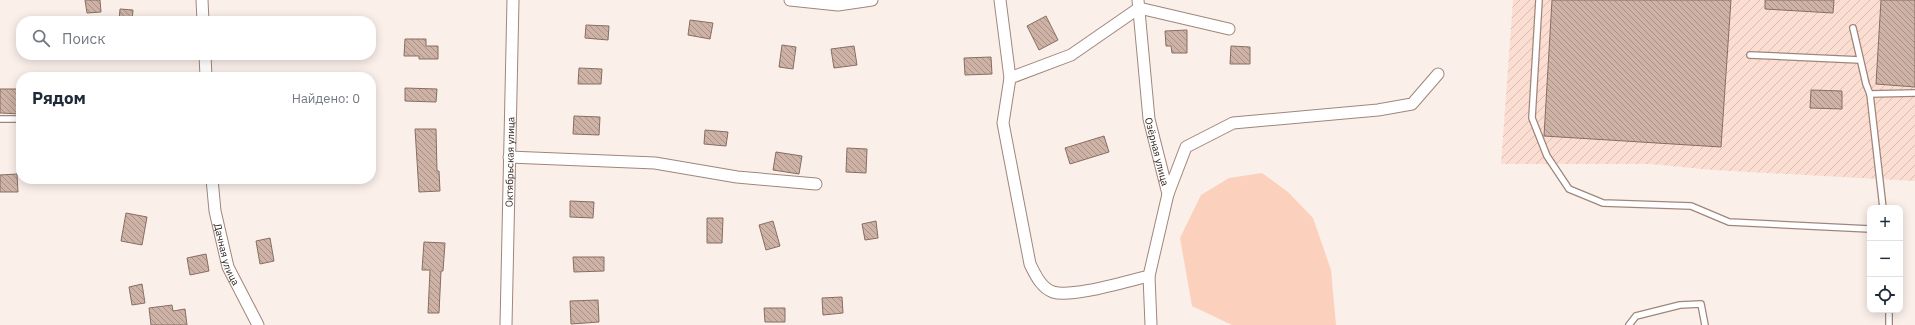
<!DOCTYPE html>
<html lang="ru">
<meta charset="utf-8">
<style>
:root{--surface:#fff;--page:#f6f6f7;--text:#1f2937;--muted:#747a83;--line:#e0e1e3}
body{margin:0;font-family:"IBM Plex Sans",sans-serif;background:var(--page);color:var(--text)}
.controls{position:absolute;right:12px;bottom:12px;display:grid;overflow:hidden;border-radius:8px;box-shadow:0 2px 10px #0003}
.controls button{width:36px;height:36px;display:grid;place-items:center;padding:0;border:0;border-bottom:1px solid var(--line);background:var(--surface);color:var(--text);font:20px sans-serif}
.list{margin:0;padding:0;list-style:none}
h2{display:flex;justify-content:space-between;align-items:center;height:52px;margin:0;padding:0 16px;font-size:17px}
h2 small{font-size:13px;font-weight:400;color:var(--muted)}
.icon{flex:none;width:22px;height:22px;fill:none;stroke:currentColor;stroke-width:2;stroke-linecap:round;stroke-linejoin:round}
.map{position:relative;flex:none;width:1915px;height:325px;overflow:hidden}
.search{position:absolute;background:var(--surface);box-shadow:0 2px 10px #0003;left:16px;top:16px;width:360px;height:44px;display:flex;align-items:center;gap:10px;box-sizing:border-box;padding:0 14px;border-radius:16px;color:var(--muted);font-size:15px}
.panel{position:absolute;background:var(--surface);box-shadow:0 2px 10px #0003;left:16px;top:72px;width:360px;height:112px;border-radius:16px}
.map>svg:first-child{display:block}
</style>
<div class="map">
<svg width="1915" height="325" viewBox="0 0 1915 325">
<defs>
<pattern id="industrial-furrows" width="10" height="10" patternUnits="userSpaceOnUse"><rect width="10" height="10" fill="#fbded1"/><path d="M-1 1l2-2M0 10L10 0M9 11l2-2" fill="none" stroke="#d7beb3"/></pattern>
<pattern id="building-back-hatch" width="6" height="6" patternUnits="userSpaceOnUse"><rect width="6" height="6" fill="#cdb2a5"/><path d="M-1 5l2 2M0 0l6 6M5-1l2 2" fill="none" stroke="#a79186"/></pattern>
</defs>
<rect width="100%" height="100%" fill="#fbefea"/>
<polygon fill="url(#industrial-furrows)" points="1513,0 1915,0 1915,181 1713,170 1650,164 1501,164"/>
<polygon fill="#fbd0bc" points="1262,173 1288,192 1313,218 1331,270 1336,325 1232,325 1192,306 1180,238 1201,195 1229,178"/>
<g fill="url(#building-back-hatch)" stroke="#876e62">
<polygon points="85,0 100,0 101,12 87,13"/>
<polygon points="1552,0 1731,0 1721,147 1544,136"/>
<polygon points="1765,0 1834,0 1833,13 1765,9"/>
<polygon points="1881,0 1915,0 1915,87 1876,84"/>
<polygon points="120,9 133,10 132,21 119,21"/>
<polygon points="1046,16 1058,40 1039,50 1027,26"/>
<polygon points="690,20 713,23 710,39 688,35"/>
<polygon points="586,25 609,26 608,40 585,38"/>
<polygon points="1187,30 1187,53 1172,53 1171,46 1166,46 1165,31"/>
<polygon points="405,39 426,39 426,46 438,46 438,59 419,59 419,56 404,56"/>
<polygon points="782,45 796,47 793,69 779,67"/>
<polygon points="854,46 857,65 834,68 831,49"/>
<polygon points="1231,46 1250,47 1250,64 1230,64"/>
<polygon points="991,57 992,74 965,75 964,58"/>
<polygon points="579,68 602,69 601,84 578,84"/>
<polygon points="405,88 437,89 436,102 405,101"/>
<polygon points="0,89 21,89 21,114 0,113"/>
<polygon points="1811,90 1842,91 1842,109 1810,108"/>
<polygon points="574,116 600,117 599,135 573,134"/>
<polygon points="415,129 436,129 437,171 439,171 440,191 419,192"/>
<polygon points="705,130 728,132 726,146 704,144"/>
<polygon points="1104,136 1109,152 1070,164 1065,148"/>
<polygon points="847,148 867,149 866,173 846,172"/>
<polygon points="776,152 802,156 799,174 773,170"/>
<polygon points="17,174 18,192 0,192 0,175"/>
<polygon points="570,201 594,202 593,218 570,217"/>
<polygon points="126,213 147,217 142,245 121,241"/>
<polygon points="707,218 723,218 722,243 707,243"/>
<polygon points="773,221 780,246 766,250 759,225"/>
<polygon points="876,221 878,238 865,240 862,224"/>
<polygon points="270,238 274,261 260,264 256,241"/>
<polygon points="424,242 445,243 443,271 441,271 439,313 428,313 430,270 422,270"/>
<polygon points="206,254 209,271 190,275 187,258"/>
<polygon points="573,257 604,257 604,271 574,272"/>
<polygon points="142,284 145,303 132,305 129,287"/>
<polygon points="842,297 843,313 823,315 822,298"/>
<polygon points="598,300 599,322 571,324 570,301"/>
<polygon points="172,305 173,311 185,309 187,325 151,325 149,308"/>
<polygon points="764,308 785,308 785,322 765,322"/>
</g>
<g fill="none" stroke-linecap="round" stroke-linejoin="round">
<g stroke="#a0867a" stroke-width="8">
<g id="service">
<polyline points="1539,0 1532,118 1547,156 1569,189 1603,203 1691,206 1729,222 1870,229"/>
<polyline points="1853,28 1866,84 1870,94 1883,208"/>
<polyline points="1750,55 1860,60"/>
<polyline points="1870,94 1915,93"/>
<polyline points="0,119 21,119"/>
<polyline points="1889,310 1889,325"/>
<polyline points="1629,325 1636,316 1680,305 1701,304 1705,325"/>
</g>
</g>
<g stroke="#a0867a" stroke-width="13">
<g id="minor">
<polyline points="202,0 203,21"/>
<polyline points="790,0 838,5 872,0"/>
<path d="M1000,0l10,78 -7,45 27,141c5,10 11,24 23,28 19,6 74,-11 96,-16"/>
<path id="s1" d="M1138,0l11,119 19,75 -19,82 2,49"/>
<polyline points="205,55 206,77"/>
<polyline points="1010,78 1071,55 1139,8 1229,29"/>
<polyline points="509,157 655,163 737,177 816,184"/>
<path id="s2" d="M212,179l3,32 13,56 30,58"/>
<polyline points="1168,194 1186,147 1233,123 1378,110 1412,104 1438,74"/>
<path id="s3" d="M506,325l7,-325"/>
</g>
</g>
<use href="#service" stroke="#fff" stroke-width="5.5"/>
<use href="#minor" stroke="#fff" stroke-width="11"/>
</g>
<g text-anchor="middle" dominant-baseline="central" stroke-width="4" stroke-linejoin="round" paint-order="stroke">
<g font-size="10" fill="#302520" stroke="#fff">
<text stroke="none"><textPath href="#s1" startOffset="153">Озёрная улица</textPath></text>
<text stroke="none"><textPath href="#s3" startOffset="163">Октябрьская улица</textPath></text>
<text stroke="none"><textPath href="#s2" startOffset="77">Дачная улица</textPath></text>
</g>
</g>
</svg>
<div class="controls">
<button>+</button>
<button>−</button>
<button><svg class="icon" aria-label="locate" viewBox="0 0 24 24"><circle cx="12" cy="12" r="6"/><path d="M12 2v4M12 18v4M2 12h4M18 12h4"/></svg></button>
</div>
<div class="search"><svg class="icon" aria-label="search" viewBox="0 0 24 24"><circle cx="10" cy="10" r="6"/><path d="M15 15l6 6"/></svg>Поиск</div>
<section class="panel">
<h2>Рядом<small>Найдено: 0</small></h2>
<ul class="list">
</ul>
</section>
</div>
